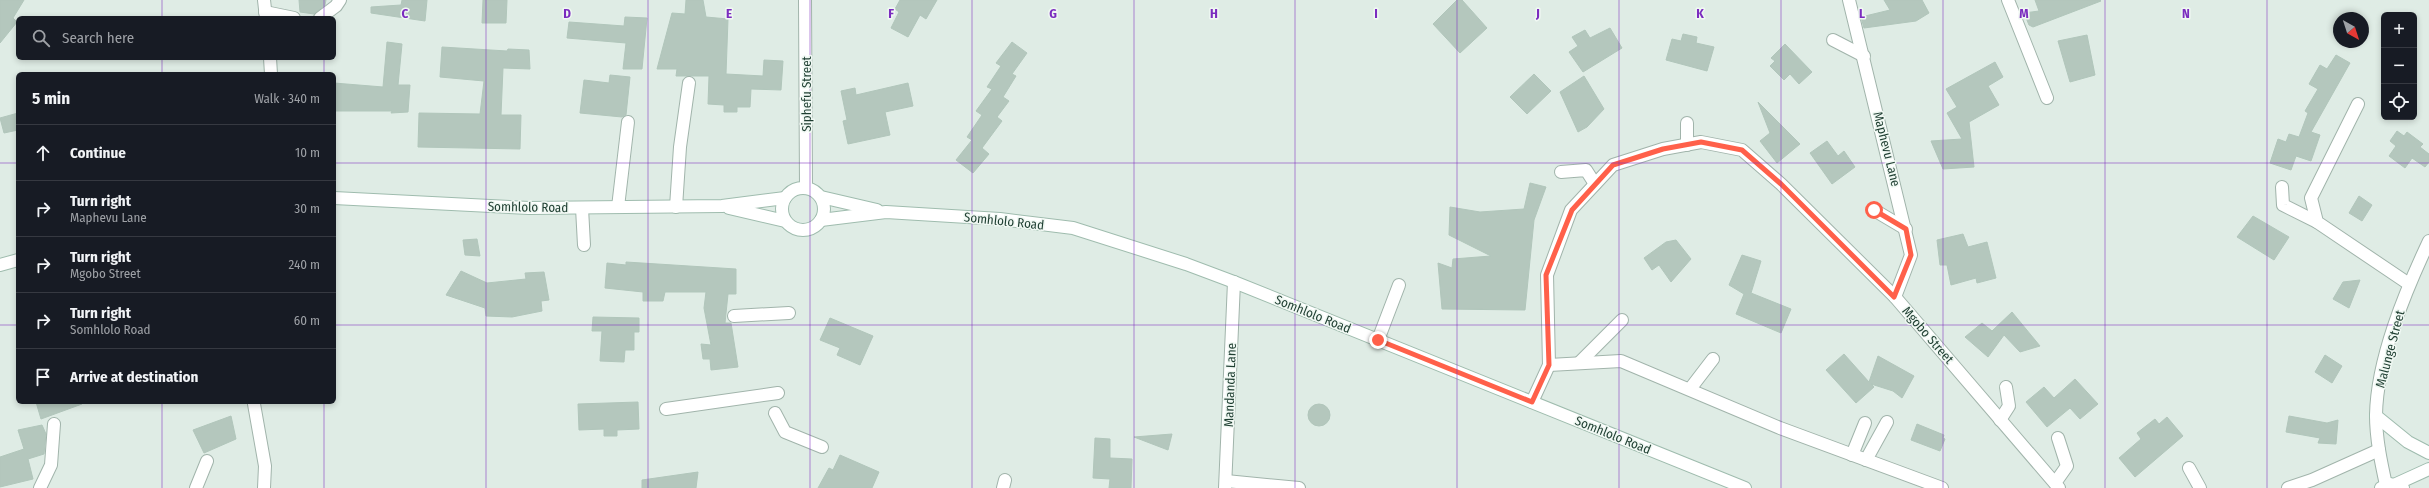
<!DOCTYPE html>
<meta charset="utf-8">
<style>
:root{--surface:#171b24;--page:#242831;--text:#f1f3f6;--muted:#9ea1a6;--line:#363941}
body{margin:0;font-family:"Fira Sans Condensed",sans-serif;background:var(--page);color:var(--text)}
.controls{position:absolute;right:12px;top:12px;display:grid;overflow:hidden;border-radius:6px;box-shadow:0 2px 6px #0003}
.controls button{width:36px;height:36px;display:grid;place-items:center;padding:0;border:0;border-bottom:1px solid var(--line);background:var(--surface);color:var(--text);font:20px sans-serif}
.compass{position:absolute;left:2333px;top:12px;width:36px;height:36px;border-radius:50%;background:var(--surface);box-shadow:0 2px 6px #0003;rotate:141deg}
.stop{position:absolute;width:12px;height:12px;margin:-9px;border:3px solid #ff604a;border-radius:50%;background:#fff}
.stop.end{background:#ff604a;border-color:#fff;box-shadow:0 1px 4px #0008}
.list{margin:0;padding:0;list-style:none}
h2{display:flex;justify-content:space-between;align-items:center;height:52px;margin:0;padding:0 16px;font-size:17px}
h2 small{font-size:13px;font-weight:400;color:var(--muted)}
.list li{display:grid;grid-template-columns:26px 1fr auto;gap:12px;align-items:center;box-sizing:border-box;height:56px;padding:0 16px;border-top:1px solid var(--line)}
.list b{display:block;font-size:15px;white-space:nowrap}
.list p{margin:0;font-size:13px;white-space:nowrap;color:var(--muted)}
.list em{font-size:13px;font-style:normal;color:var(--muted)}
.icon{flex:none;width:22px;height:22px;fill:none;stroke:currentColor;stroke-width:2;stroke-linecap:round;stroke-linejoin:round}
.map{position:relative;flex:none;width:2429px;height:488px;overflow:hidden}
.search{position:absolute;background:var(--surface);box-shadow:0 2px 6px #0003;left:16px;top:16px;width:320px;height:44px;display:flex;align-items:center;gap:10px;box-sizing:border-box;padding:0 14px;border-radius:6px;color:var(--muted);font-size:15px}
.panel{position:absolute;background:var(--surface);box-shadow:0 2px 6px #0003;left:16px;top:72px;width:320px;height:332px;border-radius:6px}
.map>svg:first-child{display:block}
</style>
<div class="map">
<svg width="2429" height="488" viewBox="0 0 2429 488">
<rect width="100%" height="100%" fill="#dfece5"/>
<g fill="#b4c7bd" stroke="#b1c6bb">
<polygon points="0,0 24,0 13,18 17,22 0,43"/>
<polygon points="299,0 326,0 325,5 314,14 300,12"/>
<polygon points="402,0 427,0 425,21 371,13 371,7 401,5"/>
<polygon points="483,0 507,0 506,23 482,23"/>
<polygon points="686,0 703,0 706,17 728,19 726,74 763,76 764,60 783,61 781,90 751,89 750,107 737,107 737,112 724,112 724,105 708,104 709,76 676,76 677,69 657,69 672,13 685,14"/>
<polygon points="900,0 937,0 926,19 920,15 908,37 891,28 899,12 895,9"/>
<polygon points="1457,0 1462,0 1487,28 1460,53 1433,24"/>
<polygon points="1884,0 1922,0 1929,13 1916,21 1864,28 1861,17 1890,10"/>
<polygon points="2035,0 2100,0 2101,1 2033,27 2029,25 2024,13 2039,11"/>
<polygon points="625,17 647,18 642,69 623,69 626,43 567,38 569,22 624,26"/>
<polygon points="1610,28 1622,48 1583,72 1569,52 1578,46 1572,37 1585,30 1590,38"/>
<polygon points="1683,34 1697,37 1696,43 1714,47 1707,71 1666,60 1672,39 1681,41"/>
<polygon points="2087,35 2095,75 2070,82 2058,41"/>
<polygon points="387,42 402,44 398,85 410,85 408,112 391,113 392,111 334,111 334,83 383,87"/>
<polygon points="1012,42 1027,53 1012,74 1016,76 1003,97 1009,101 997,117 1002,121 982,148 989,154 973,173 956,160 972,140 967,137 982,115 976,111 992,89 987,87 1001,66 996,63"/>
<polygon points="1785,44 1812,72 1799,84 1790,74 1784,80 1770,66 1775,61 1771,58"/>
<polygon points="442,47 507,51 508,49 529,50 530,69 503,68 501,115 521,115 520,149 418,147 419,113 480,114 484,81 440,77"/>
<polygon points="2336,55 2350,63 2311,132 2320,135 2311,161 2296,156 2291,170 2270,163 2278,139 2286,142 2289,134 2299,137 2308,113 2305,111 2318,89 2309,84 2320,65 2327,69"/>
<polygon points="1995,62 2003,77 1988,86 1999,105 1969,122 1974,167 1943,169 1931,141 1962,139 1947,113 1957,107 1946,89"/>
<polygon points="1534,74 1551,91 1527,114 1510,97"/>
<polygon points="610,75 630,77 626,115 622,117 580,113 584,80 609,83"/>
<polygon points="1584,76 1604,109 1587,127 1578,132 1560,92"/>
<polygon points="908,83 913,106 885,112 890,135 848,144 843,121 847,120 841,91 855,88 856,95"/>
<polygon points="1758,102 1800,144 1777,163 1760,141 1770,133"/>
<polygon points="18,113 18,130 4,133 0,118"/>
<polygon points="2397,131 2404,136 2407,132 2423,144 2420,147 2429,154 2429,162 2425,167 2412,158 2405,168 2389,156 2396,146 2390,141"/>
<polygon points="1827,141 1838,156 1844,151 1855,167 1832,184 1810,153"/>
<polygon points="1530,183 1546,187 1534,220 1525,310 1442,309 1438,263 1452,268 1453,259 1491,256 1449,235 1450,207 1480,212 1524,209"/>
<polygon points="2359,196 2372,205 2362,221 2349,213"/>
<polygon points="2253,216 2289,237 2274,260 2237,237"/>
<polygon points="1963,234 1968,247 1987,242 1996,278 1977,283 1976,278 1951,285 1947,265 1940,265 1937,240"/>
<polygon points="477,239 480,256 465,255 463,240"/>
<polygon points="1676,240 1691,259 1671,282 1659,265 1652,270 1644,258 1666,242"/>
<polygon points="1742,255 1761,261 1751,293 1791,309 1781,333 1736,314 1744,294 1729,285"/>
<polygon points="626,262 736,269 736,294 728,294 725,323 731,323 738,367 711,370 710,359 703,359 701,344 711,345 704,308 706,292 665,292 663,301 643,301 643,292 605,288 607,263 626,265"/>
<polygon points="461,271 487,283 526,279 525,273 544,272 549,300 541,301 542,311 512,317 486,316 485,308 446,295"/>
<polygon points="2360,280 2349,308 2333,299 2343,282"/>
<polygon points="2012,312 2040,346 2020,352 2004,335 1988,357 1965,337 1982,323 1992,331"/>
<polygon points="593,317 639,318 639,332 634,332 634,350 625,350 624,362 600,361 602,331 592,331"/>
<polygon points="830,318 873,336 860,365 837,355 840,348 820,340"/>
<polygon points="1844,354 1869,382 1878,356 1914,376 1902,398 1893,391 1871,384 1874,387 1856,403 1826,370"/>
<polygon points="2325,355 2342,366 2332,383 2315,372"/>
<polygon points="2075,379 2098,404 2080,419 2070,408 2047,427 2026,402 2044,387 2054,398"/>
<polygon points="36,402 82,402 82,404 41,419"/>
<polygon points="638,402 639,429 617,430 617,436 604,436 604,429 579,430 578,404"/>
<circle cx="1319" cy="415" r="11"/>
<polygon points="231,416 236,439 204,453 193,430"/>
<polygon points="2289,416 2327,423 2338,420 2336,444 2318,443 2320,438 2286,432"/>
<polygon points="2167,417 2183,436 2135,477 2119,458 2141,439 2137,433 2155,419 2159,424"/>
<polygon points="1917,424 1944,435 1943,438 1945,439 1940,451 1911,440"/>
<polygon points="42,425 46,434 44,454 28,459 33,479 0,487 0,457 24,449 18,430"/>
<polygon points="1172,434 1168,450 1134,437"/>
<polygon points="1095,438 1110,439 1110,458 1132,459 1131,488 1109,488 1110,479 1093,478"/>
<polygon points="840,455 879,472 872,488 818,488 829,468 833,470"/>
<polygon points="698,472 696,488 642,488 642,480"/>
</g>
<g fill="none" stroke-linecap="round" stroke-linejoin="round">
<g stroke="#a1b4ab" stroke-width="14">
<g id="minor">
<polyline points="264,0 266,18"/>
<polyline points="805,0 806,188"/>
<polyline points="1849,0 1911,255 1895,297"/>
<polyline points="2008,0 2047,98"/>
<polyline points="265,12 294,18"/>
<polyline points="320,18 336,6 340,0"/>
<polyline points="1833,40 1864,56"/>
<polyline points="270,58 271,74"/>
<polyline points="2358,104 2311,198 2317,222 2409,284"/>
<polyline points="1687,145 1687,123"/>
<polyline points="1561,172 1586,170 1595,184"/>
<polyline points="2282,187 2283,205 2317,222"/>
<polyline points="618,207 628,122"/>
<polyline points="676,207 680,147 689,83"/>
<polyline points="582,208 584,245"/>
<polyline points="1874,210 1906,229"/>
<polyline points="734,316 789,313"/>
<polyline points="1378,340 1399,285"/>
<polyline points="1580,362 1622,320"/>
<polyline points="1549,365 1621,361 1780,428 1942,488"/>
<polyline points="1690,389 1713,359"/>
<polyline points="1532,402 1549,365 1547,275 1571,210 1613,165 1663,149 1701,142 1742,150 1781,184 1895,297 2059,488"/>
<polyline points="254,404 265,466 264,488"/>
<polyline points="666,409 778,393"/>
<polyline points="775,413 785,432 822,447"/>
<polyline points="2000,420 2009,406 2006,387"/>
<polyline points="1852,455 1865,423"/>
<polyline points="1866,460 1887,422"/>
<polyline points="2189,468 2200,488"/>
<polyline points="1226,481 1299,488"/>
<polyline points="2055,483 2067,466 2058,438"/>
<path d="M2386,485c-5,-23 -10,-46 -10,-70 1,-56 29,-123 53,-174"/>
<polyline points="40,488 51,465 54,424"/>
<polyline points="196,488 207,461"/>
<polyline points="1003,488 1005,480"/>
<polyline points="1225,488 1234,282"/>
<polyline points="2288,488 2312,480 2379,450"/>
</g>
</g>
<g stroke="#9fbcae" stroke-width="14">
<g id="secondary">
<circle cx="803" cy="209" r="21"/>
<polyline points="821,197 877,210"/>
<polyline points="334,198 529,208 722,206 785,198"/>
<polyline points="729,208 785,221"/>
<polyline points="821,220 886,212 1000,219 1073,228 1186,264 1234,282 1745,488"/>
<polyline points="0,265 18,260"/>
<polyline points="2376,416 2408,442 2429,453"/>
<polyline points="2396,484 2429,469"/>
<polyline points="2381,488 2390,484 2403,488"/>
</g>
</g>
<use href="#minor" stroke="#fff" stroke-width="12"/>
<use href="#secondary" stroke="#fff" stroke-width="12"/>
</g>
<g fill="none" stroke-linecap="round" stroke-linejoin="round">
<polyline stroke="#ff604a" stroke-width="5" points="1378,340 1532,402 1549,365 1546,275 1572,210 1613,165 1663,149 1701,142 1742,150 1781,184 1894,297 1911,255 1906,229 1874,210"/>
</g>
<path fill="none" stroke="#7b2cbf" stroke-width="1" stroke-opacity="0.55" d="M162,0v18M324,0v18M486,0v488M648,0v488M810,0v488M972,0v488M1134,0v488M1295,0v488M1457,0v488M1619,0v488M1781,0v488M1943,0v488M2105,0v488M2267,0v488M162,58v16M324,58v16M0,163h18M334,163h2095M0,325h18M334,325h2095M162,402v86M324,402v86"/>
<g text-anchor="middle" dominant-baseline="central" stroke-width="3" stroke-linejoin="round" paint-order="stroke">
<g font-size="13" fill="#1e3e31" stroke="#f0f8f3">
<text transform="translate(806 94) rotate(-90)">Siphefu Street</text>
<text transform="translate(1887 149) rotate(76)">Maphevu Lane</text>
<text transform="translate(528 207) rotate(1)">Somhlolo Road</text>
<text transform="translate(1004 221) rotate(6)">Somhlolo Road</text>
<text transform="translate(1313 314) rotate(22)">Somhlolo Road</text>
<text transform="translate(1928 335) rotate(49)">Mgobo Street</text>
<text transform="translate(2390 349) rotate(-75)">Malunge Street</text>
<text transform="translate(1230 385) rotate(-88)">Mandanda Lane</text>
<text transform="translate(1613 435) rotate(22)">Somhlolo Road</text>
</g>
</g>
<g font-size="13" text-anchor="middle" font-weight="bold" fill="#7b2cbf" stroke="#f0f8f3" stroke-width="3" stroke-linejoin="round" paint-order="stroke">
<text x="405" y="18">C</text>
<text x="567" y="18">D</text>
<text x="729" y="18">E</text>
<text x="891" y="18">F</text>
<text x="1053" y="18">G</text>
<text x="1214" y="18">H</text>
<text x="1376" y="18">I</text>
<text x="1538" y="18">J</text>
<text x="1700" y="18">K</text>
<text x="1862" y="18">L</text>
<text x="2024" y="18">M</text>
<text x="2186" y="18">N</text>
</g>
</svg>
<div class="controls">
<button>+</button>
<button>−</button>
<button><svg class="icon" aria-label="locate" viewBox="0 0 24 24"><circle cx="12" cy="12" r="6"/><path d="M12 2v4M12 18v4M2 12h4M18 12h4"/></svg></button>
</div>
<svg class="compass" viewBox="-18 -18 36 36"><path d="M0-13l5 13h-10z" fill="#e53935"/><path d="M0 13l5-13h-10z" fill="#9ea1a6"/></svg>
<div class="stop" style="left:1874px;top:210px"></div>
<div class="stop end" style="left:1378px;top:340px"></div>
<div class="search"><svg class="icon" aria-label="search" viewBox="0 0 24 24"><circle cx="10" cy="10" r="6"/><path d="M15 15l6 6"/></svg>Search here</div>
<section class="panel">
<h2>5 min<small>Walk · 340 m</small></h2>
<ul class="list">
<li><svg class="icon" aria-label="ahead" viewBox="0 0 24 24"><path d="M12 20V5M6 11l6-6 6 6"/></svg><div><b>Continue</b></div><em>10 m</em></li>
<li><svg class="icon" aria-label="right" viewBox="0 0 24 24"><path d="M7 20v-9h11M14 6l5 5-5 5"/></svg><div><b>Turn right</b><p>Maphevu Lane</p></div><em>30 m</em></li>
<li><svg class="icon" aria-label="right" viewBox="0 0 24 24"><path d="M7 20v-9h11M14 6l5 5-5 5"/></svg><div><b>Turn right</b><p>Mgobo Street</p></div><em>240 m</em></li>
<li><svg class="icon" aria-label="right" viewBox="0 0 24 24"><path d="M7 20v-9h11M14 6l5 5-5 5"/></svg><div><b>Turn right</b><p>Somhlolo Road</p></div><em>60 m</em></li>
<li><svg class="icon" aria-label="arrive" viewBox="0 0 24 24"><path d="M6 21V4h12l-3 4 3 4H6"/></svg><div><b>Arrive at destination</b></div></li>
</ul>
</section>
</div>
